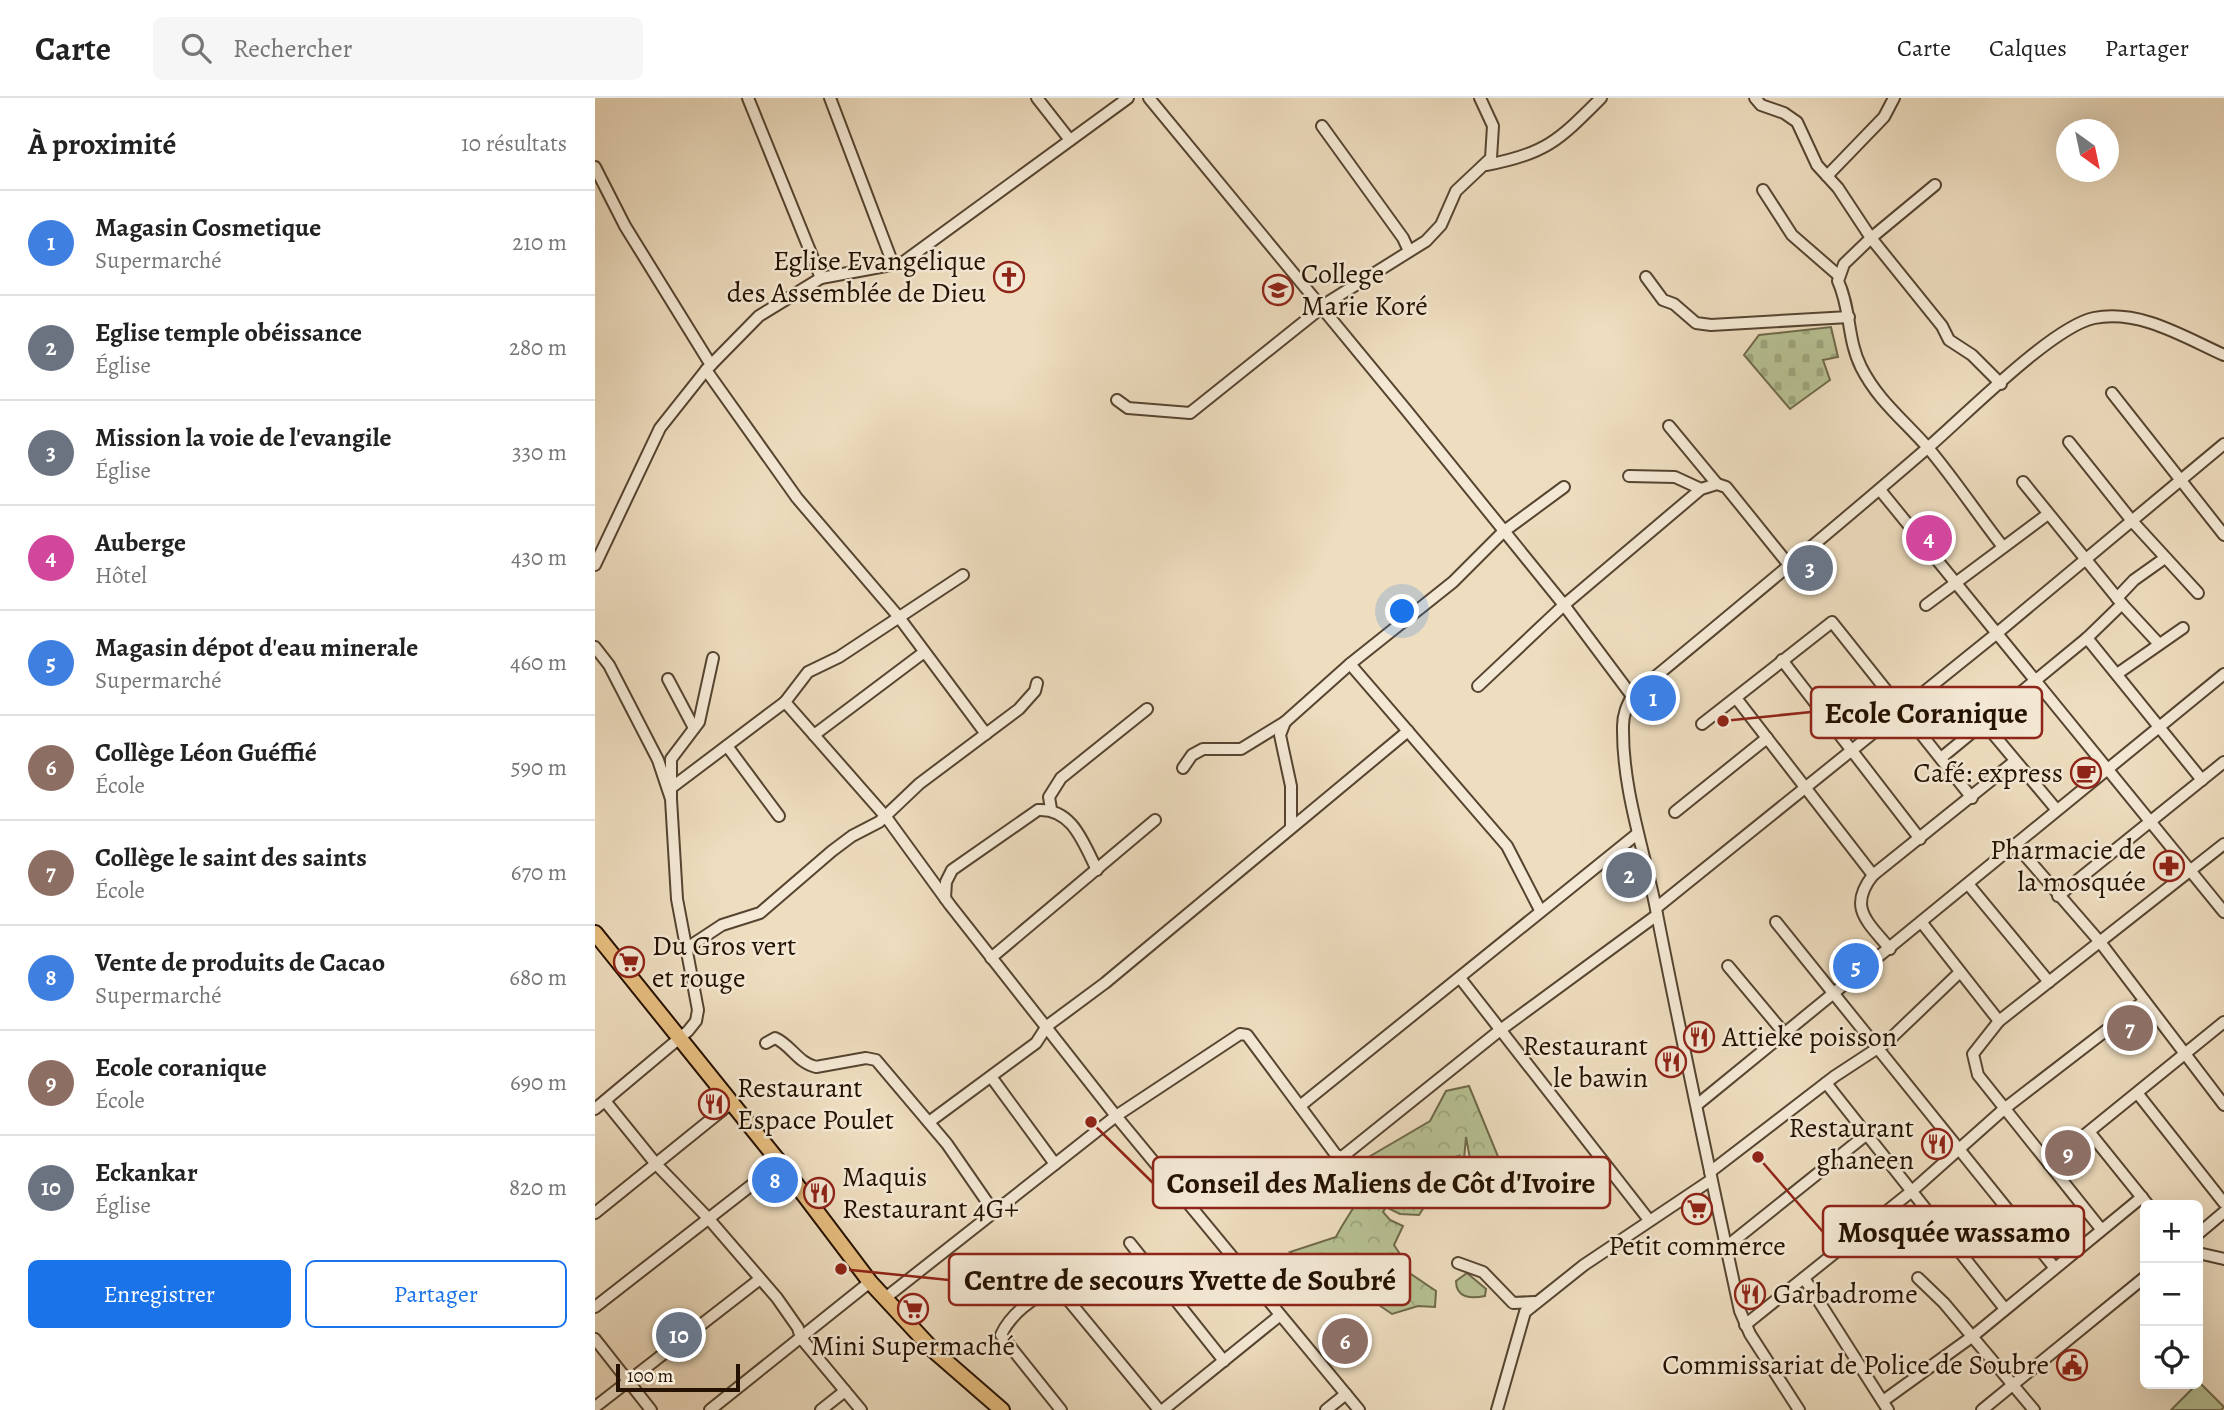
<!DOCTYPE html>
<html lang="fr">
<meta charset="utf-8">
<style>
:root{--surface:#fff;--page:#f6f6f6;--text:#222;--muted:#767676;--line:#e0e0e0;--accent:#1a73e8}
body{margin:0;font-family:Alegreya,serif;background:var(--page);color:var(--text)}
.controls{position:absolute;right:21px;bottom:21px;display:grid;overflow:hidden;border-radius:10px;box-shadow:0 7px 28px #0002}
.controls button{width:63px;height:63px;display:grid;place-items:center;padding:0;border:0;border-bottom:2px solid var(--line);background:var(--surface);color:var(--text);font:35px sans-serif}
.compass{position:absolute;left:1461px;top:21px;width:63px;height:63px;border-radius:50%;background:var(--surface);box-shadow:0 7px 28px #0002;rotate:147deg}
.scale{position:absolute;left:21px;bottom:18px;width:124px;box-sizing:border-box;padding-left:7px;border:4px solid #241101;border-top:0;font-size:19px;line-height:24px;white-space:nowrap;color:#241101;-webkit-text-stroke:5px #f4e9d5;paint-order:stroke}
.you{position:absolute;left:808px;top:514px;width:24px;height:24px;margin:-18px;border:5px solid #fff;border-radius:50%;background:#1a73e8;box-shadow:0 0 0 10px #1a73e833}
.badge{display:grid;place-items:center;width:46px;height:46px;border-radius:50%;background:var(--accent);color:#fff;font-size:23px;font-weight:700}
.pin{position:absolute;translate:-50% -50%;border:4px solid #fff;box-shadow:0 2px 7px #0006}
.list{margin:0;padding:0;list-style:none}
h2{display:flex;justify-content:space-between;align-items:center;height:91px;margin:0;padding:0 28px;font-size:30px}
h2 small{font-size:23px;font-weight:400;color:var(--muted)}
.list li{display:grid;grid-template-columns:46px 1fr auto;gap:21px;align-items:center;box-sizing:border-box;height:105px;padding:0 28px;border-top:2px solid var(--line)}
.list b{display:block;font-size:26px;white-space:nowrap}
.list p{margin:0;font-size:23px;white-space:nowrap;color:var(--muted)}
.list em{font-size:23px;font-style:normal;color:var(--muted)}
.actions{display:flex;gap:14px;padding:21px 28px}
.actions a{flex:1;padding:16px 0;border:2px solid var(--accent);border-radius:10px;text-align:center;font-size:24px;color:var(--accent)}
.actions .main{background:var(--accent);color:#fff}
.icon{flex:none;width:38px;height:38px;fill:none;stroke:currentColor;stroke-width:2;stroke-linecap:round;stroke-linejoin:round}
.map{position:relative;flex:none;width:1629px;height:1312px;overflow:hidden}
header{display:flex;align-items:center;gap:42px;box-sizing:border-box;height:98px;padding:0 35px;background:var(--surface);border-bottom:2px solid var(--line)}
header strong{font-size:33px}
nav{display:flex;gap:38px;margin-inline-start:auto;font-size:24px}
.search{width:490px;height:63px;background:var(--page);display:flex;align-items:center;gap:18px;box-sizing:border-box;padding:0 24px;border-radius:10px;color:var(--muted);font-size:26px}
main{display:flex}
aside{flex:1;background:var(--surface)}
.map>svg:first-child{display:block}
</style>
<header>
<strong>Carte</strong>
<div class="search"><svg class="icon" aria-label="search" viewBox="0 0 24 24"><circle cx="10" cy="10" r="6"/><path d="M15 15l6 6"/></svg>Rechercher</div>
<nav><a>Carte</a><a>Calques</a><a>Partager</a></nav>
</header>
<main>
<aside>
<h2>À proximité<small>10 résultats</small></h2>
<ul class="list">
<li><span class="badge" style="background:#3f7fe0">1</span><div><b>Magasin Cosmetique</b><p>Supermarché</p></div><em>210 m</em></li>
<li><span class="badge" style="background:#6b7280">2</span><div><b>Eglise temple obéissance</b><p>Église</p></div><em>280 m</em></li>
<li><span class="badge" style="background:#6b7280">3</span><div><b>Mission la voie de l'evangile</b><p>Église</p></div><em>330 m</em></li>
<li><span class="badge" style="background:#d1479c">4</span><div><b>Auberge</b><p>Hôtel</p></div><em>430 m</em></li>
<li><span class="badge" style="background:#3f7fe0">5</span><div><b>Magasin dépot d'eau minerale</b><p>Supermarché</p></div><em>460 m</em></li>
<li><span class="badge" style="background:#8d6e63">6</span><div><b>Collège Léon Guéffié</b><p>École</p></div><em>590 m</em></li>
<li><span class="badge" style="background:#8d6e63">7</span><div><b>Collège le saint des saints</b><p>École</p></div><em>670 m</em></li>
<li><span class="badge" style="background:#3f7fe0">8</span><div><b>Vente de produits de Cacao</b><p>Supermarché</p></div><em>680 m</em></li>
<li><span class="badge" style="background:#8d6e63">9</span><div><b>Ecole coranique</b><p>École</p></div><em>690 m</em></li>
<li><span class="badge" style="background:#6b7280">10</span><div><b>Eckankar</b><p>Église</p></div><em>820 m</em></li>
</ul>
<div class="actions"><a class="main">Enregistrer</a><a>Partager</a></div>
</aside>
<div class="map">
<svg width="1629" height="1312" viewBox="0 0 1629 1312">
<defs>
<pattern id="forest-crowns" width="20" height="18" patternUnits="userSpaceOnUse" patternTransform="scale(1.75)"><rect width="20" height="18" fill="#b7c193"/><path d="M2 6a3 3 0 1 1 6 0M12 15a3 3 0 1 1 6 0" fill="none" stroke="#9da57d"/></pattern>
<pattern id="cemetery-stones" width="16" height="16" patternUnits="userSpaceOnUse" patternTransform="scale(1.75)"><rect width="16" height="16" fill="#b7c193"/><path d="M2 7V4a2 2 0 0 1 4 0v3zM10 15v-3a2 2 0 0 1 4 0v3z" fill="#9da57d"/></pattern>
</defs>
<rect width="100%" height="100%" fill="#eeddbf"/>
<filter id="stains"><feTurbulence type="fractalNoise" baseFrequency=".00286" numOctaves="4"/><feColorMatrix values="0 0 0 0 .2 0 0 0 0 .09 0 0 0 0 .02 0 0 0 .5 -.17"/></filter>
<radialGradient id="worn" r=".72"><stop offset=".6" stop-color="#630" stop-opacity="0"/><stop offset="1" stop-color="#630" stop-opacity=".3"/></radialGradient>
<g fill="#b7c193" stroke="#6e694a" stroke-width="2">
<path d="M872,1175l19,16 -1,7c-14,3 -29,2 -29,-15z"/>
<polygon points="1604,1284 1629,1309 1626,1312 1576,1312"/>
</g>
<path fill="url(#forest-crowns)" stroke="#6e694a" stroke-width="2" d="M874,988l37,90 -12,11 -20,-6 -8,-44 -4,45 -6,9 -7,-14 10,-21 -13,4 -13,33 -14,22 -19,-1 -14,-7 -3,5 7,8 13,6 -9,19 8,12v11l34,23 -1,16 -17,-1 -26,8 -38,-26 4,-18 -9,-2 -13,11 -46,-27 46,-15c15,-30 34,-43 31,-79l63,-37 16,-30z"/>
<polygon fill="url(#cemetery-stones)" stroke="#6e694a" stroke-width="2" points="1236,229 1243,259 1228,262 1235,282 1195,311 1149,257 1164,237"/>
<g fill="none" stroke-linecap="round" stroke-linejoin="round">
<g stroke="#564430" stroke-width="14">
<g id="minor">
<polyline points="153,0 226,180"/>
<polyline points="235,0 298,166"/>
<polyline points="442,0 475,42"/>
<polyline points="554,0 812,313 969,507 1037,598"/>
<path d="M1160,0l6,7 23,8 13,9 20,43 21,23 33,50 -27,26 -6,17c13,28 9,58 23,86 17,34 44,54 68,82 26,31 49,66 74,98"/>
<polyline points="727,28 808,140 814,153"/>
<path d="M891,67c60,-11 73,-25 115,-67"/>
<polyline points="0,69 30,128 116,267"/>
<polyline points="1232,78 1289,19 1299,0"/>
<polyline points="1340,87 1276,140 1347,228 1354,242 1377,257 1406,286"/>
<polyline points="1168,92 1197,137 1243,177"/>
<polyline points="1051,179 1068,202 1079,206 1101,225 1116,227 1254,219"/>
<polyline points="111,272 202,400 303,518 391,636"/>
<polyline points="1517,295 1629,437"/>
<polyline points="522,302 533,310 595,315 735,203 831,143 846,127 861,93 896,60 898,28 885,0"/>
<polyline points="1074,328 1122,386"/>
<polyline points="1474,344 1537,423 1603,495"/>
<polyline points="1034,378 1080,379 1106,391"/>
<polyline points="1428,384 1527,506 1564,546"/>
<polyline points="1285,392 1629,814"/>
<polyline points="0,467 65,330 111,272 164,218 226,180 307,165 533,0"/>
<polyline points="1522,500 1539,482 1570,460"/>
<polyline points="1331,507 1453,416"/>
<polyline points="1492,540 1607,682"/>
<polyline points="0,549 14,567 63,662 76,701 82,801 103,912 101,923 93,933 0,1011"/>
<polyline points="1187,562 1325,741"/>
<polyline points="755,566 912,748 945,812"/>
<polyline points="1522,576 1588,530"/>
<polyline points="73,581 99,630"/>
<polyline points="883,588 969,507 1106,391 1122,386 1131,389 1194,467"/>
<polyline points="1141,600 1278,777"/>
<polyline points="190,604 291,719 355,807 521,1018 764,1312"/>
<polyline points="690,624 685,637 696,688 696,728"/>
<polyline points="1389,625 1461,711"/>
<polyline points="1107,626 1237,524 1377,700"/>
<polyline points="219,637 328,555"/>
<polyline points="132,648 184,718"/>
<polyline points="1346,660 1492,540 1527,506"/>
<polyline points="588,670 597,657 608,651 646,651 690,624 755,566 858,484 908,434 969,389"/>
<polyline points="76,690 76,661 104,624 118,560"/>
<polyline points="76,699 76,690 190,604 213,574 244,559 368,477"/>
<polyline points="456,711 454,699 466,680 552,611"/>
<polyline points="1080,714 1172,640"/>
<polyline points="1420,746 1505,844 1629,1007"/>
<polyline points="1373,786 1454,884"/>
<polyline points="1463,798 1629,664"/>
<path d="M350,800l1,-16 6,-12 86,-60c34,-2 45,32 59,60"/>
<polyline points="1061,810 1401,536 1629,346"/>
<polyline points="1181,824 1459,1169"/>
<polyline points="1327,825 1404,923"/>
<polyline points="92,850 127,827 165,815 237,753 257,738 284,724 324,686 424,611 440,593 442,585"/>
<path d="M1295,851c-22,-27 -43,-41 -17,-74l142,-114"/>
<polyline points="396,860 560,722"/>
<polyline points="1133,868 1189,935"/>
<polyline points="865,880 1054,1122"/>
<path d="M171,945l9,-5c16,7 23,25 41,29l50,-9 10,2 71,84 47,68"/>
<polyline points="397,980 460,1066"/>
<polyline points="1231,985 1410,1211"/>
<polyline points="1543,996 1629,1105"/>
<polyline points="10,1003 61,1066 113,1120 182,1200 203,1230 206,1240 266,1312"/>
<polyline points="1103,1006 1629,576"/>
<polyline points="705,1008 1042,736"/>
<polyline points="334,1024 441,945 452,928 510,885 813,633"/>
<polyline points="1495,1035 1553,1107"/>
<polyline points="1454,1066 1629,924"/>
<polyline points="1115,1074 1240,978 1292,944 1365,874"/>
<polyline points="0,1115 135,1006"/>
<polyline points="1506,1131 1383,977 1378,956 1404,923 1629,746"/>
<polyline points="1603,1136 1629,1114"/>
<polyline points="535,1145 629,1263"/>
<polyline points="1131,1149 1272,1036"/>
<polyline points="1603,1155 1629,1161"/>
<polyline points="863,1165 888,1174 918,1205 939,1204"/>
<polyline points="1209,1180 1293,1312"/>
<polyline points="1323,1180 1349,1205 1439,1312"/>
<polyline points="289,1201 521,1018 645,936 652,937 741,1057 747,1059 904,933 1062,817"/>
<polyline points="0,1209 185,1065"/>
<polyline points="1150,1227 1317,1093 1409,1011 1548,904"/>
<polyline points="0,1241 56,1312"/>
<polyline points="1288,1303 1378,1238 1547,1099"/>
<polyline points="0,1309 165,1181"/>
<polyline points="115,1312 275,1184"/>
<polyline points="226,1312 250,1293"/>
<path d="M466,1312l-60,-75c9,-20 32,-38 52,-46l7,1 99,120"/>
<polyline points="568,1312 684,1218"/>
<polyline points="731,1312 751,1296"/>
<polyline points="902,1312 930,1214 989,1167 1116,1082"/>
<path d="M1204,1312l-49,-76 -10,-23c-29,-134 -58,-268 -84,-402 -12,-60 -34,-120 -33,-183 0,-12 4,-20 9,-30 98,-81 196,-162 292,-245 37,-31 127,-124 170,-133 46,-9 90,19 130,37"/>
<polyline points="1387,1312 1550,1179"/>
</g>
</g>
<g stroke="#241101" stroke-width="18">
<polyline id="major" points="0,835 185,1065 275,1184 338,1252 407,1312"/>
</g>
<use href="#minor" stroke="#f4e9d5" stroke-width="10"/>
<use href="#major" stroke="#e7be80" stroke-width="14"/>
</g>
<defs>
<g id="church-ring" transform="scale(1.575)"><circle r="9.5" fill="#f4e9d5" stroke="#8f2418" stroke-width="1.5"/><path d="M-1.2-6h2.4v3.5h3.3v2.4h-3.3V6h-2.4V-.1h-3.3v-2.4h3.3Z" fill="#8f2418"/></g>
<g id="university-ring" transform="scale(1.575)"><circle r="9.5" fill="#f4e9d5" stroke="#8f2418" stroke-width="1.5"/><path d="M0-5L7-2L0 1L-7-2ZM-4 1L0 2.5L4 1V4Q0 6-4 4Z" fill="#8f2418"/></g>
<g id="cafe-ring" transform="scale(1.575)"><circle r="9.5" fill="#f4e9d5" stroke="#8f2418" stroke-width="1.5"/><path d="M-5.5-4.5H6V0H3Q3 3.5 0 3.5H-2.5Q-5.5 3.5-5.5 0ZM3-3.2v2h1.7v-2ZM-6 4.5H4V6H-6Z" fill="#8f2418"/></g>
<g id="pharmacy-ring" transform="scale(1.575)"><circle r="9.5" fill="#f4e9d5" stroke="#8f2418" stroke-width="1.5"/><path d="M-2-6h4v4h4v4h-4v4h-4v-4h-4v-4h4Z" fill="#8f2418"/></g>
<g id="supermarket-ring" transform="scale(1.575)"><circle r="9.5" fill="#f4e9d5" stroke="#8f2418" stroke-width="1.5"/><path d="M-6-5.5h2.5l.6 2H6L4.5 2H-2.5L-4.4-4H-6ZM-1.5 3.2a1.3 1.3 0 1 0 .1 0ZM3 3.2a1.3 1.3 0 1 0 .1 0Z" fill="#8f2418"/></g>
<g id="restaurant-ring" transform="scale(1.575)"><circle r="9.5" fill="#f4e9d5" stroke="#8f2418" stroke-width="1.5"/><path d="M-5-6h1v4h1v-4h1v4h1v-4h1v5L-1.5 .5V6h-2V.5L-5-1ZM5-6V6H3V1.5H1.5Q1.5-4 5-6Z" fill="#8f2418"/></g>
<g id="civic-ring" transform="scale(1.575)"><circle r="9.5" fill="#f4e9d5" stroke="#8f2418" stroke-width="1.5"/><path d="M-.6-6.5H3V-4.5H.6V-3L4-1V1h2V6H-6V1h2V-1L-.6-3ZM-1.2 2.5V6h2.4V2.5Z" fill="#8f2418"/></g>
</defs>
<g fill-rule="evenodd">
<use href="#church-ring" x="414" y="179"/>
<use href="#university-ring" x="683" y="192"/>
<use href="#cafe-ring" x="1491" y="675"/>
<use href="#pharmacy-ring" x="1574" y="768"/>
<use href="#supermarket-ring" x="34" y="864"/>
<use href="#restaurant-ring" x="1104" y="939"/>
<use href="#restaurant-ring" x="1076" y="964"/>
<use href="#restaurant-ring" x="119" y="1006"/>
<use href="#restaurant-ring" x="1342" y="1046"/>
<use href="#restaurant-ring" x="224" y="1095"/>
<use href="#supermarket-ring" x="1102" y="1111"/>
<use href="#restaurant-ring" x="1155" y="1196"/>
<use href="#supermarket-ring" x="318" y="1211"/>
<use href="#civic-ring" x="1477" y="1267"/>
</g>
<g text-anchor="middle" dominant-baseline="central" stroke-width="5" stroke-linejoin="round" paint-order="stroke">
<g font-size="28" fill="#241101" stroke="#f4e9d5" text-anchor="end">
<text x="391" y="163">Eglise Evangelique<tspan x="391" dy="32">des Assemblée de Dieu</tspan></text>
<text x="706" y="176" text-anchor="start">College<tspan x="706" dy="32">Marie Koré</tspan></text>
<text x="1468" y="675">Café: express</text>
<text x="1551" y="752">Pharmacie de<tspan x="1551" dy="32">la mosquée</tspan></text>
<text x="57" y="848" text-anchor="start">Du Gros vert<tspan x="57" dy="32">et rouge</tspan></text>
<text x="1127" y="939" text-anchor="start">Attieke poisson</text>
<text x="1053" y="948">Restaurant<tspan x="1053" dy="32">le bawin</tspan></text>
<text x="142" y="990" text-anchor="start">Restaurant<tspan x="142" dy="32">Espace Poulet</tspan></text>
<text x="1319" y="1030">Restaurant<tspan x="1319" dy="32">ghaneen</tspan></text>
<text x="247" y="1079" text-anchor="start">Maquis<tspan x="247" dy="32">Restaurant 4G+</tspan></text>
<text x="1102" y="1148" text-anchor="middle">Petit commerce</text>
<text x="1178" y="1196" text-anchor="start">Garbadrome</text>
<text x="318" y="1248" text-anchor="middle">Mini Supermaché</text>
<text x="1454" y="1267">Commissariat de Police de Soubre</text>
</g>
</g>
<path fill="none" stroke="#8f2418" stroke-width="2.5" d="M1128 623L1216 614M496 1024L558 1085M1163 1059L1228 1134M246 1171L354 1182"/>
<g fill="#8f2418" stroke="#f4e9d5" stroke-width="2.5">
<circle cx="1128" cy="623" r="7"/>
<circle cx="496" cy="1024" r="7"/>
<circle cx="1163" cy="1059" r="7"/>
<circle cx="246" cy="1171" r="7"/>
</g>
<g fill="#f4e9d5" stroke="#8f2418" stroke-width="2.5">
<rect x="1216" y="589" width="231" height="51" rx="7"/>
<rect x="558" y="1059" width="457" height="51" rx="7"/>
<rect x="1228" y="1108" width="261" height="51" rx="7"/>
<rect x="354" y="1156" width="461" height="51" rx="7"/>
</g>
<g font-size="30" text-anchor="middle" font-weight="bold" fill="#241101">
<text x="1331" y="625">Ecole Coranique</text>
<text x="786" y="1095">Conseil des Maliens de Côt d'Ivoire</text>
<text x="1359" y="1144">Mosquée wassamo</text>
<text x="585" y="1192">Centre de secours Yvette de Soubré</text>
</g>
<rect width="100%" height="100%" filter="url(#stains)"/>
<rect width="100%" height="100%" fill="url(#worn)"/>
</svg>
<div class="controls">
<button>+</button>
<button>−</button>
<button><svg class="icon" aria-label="locate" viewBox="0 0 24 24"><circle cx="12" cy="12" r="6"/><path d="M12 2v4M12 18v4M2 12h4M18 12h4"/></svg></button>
</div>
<svg class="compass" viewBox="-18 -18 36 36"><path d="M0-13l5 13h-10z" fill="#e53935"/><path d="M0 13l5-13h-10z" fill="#767676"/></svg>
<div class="scale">100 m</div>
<div class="you"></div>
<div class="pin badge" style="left:1058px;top:600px;background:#3f7fe0">1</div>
<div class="pin badge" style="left:1034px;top:777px;background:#6b7280">2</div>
<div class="pin badge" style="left:1215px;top:470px;background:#6b7280">3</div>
<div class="pin badge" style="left:1334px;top:440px;background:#d1479c">4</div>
<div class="pin badge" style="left:1261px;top:868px;background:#3f7fe0">5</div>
<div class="pin badge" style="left:750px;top:1243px;background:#8d6e63">6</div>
<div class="pin badge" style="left:1535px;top:930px;background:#8d6e63">7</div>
<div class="pin badge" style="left:180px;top:1082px;background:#3f7fe0">8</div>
<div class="pin badge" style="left:1473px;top:1055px;background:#8d6e63">9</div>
<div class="pin badge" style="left:84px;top:1237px;background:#6b7280">10</div>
</div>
</main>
